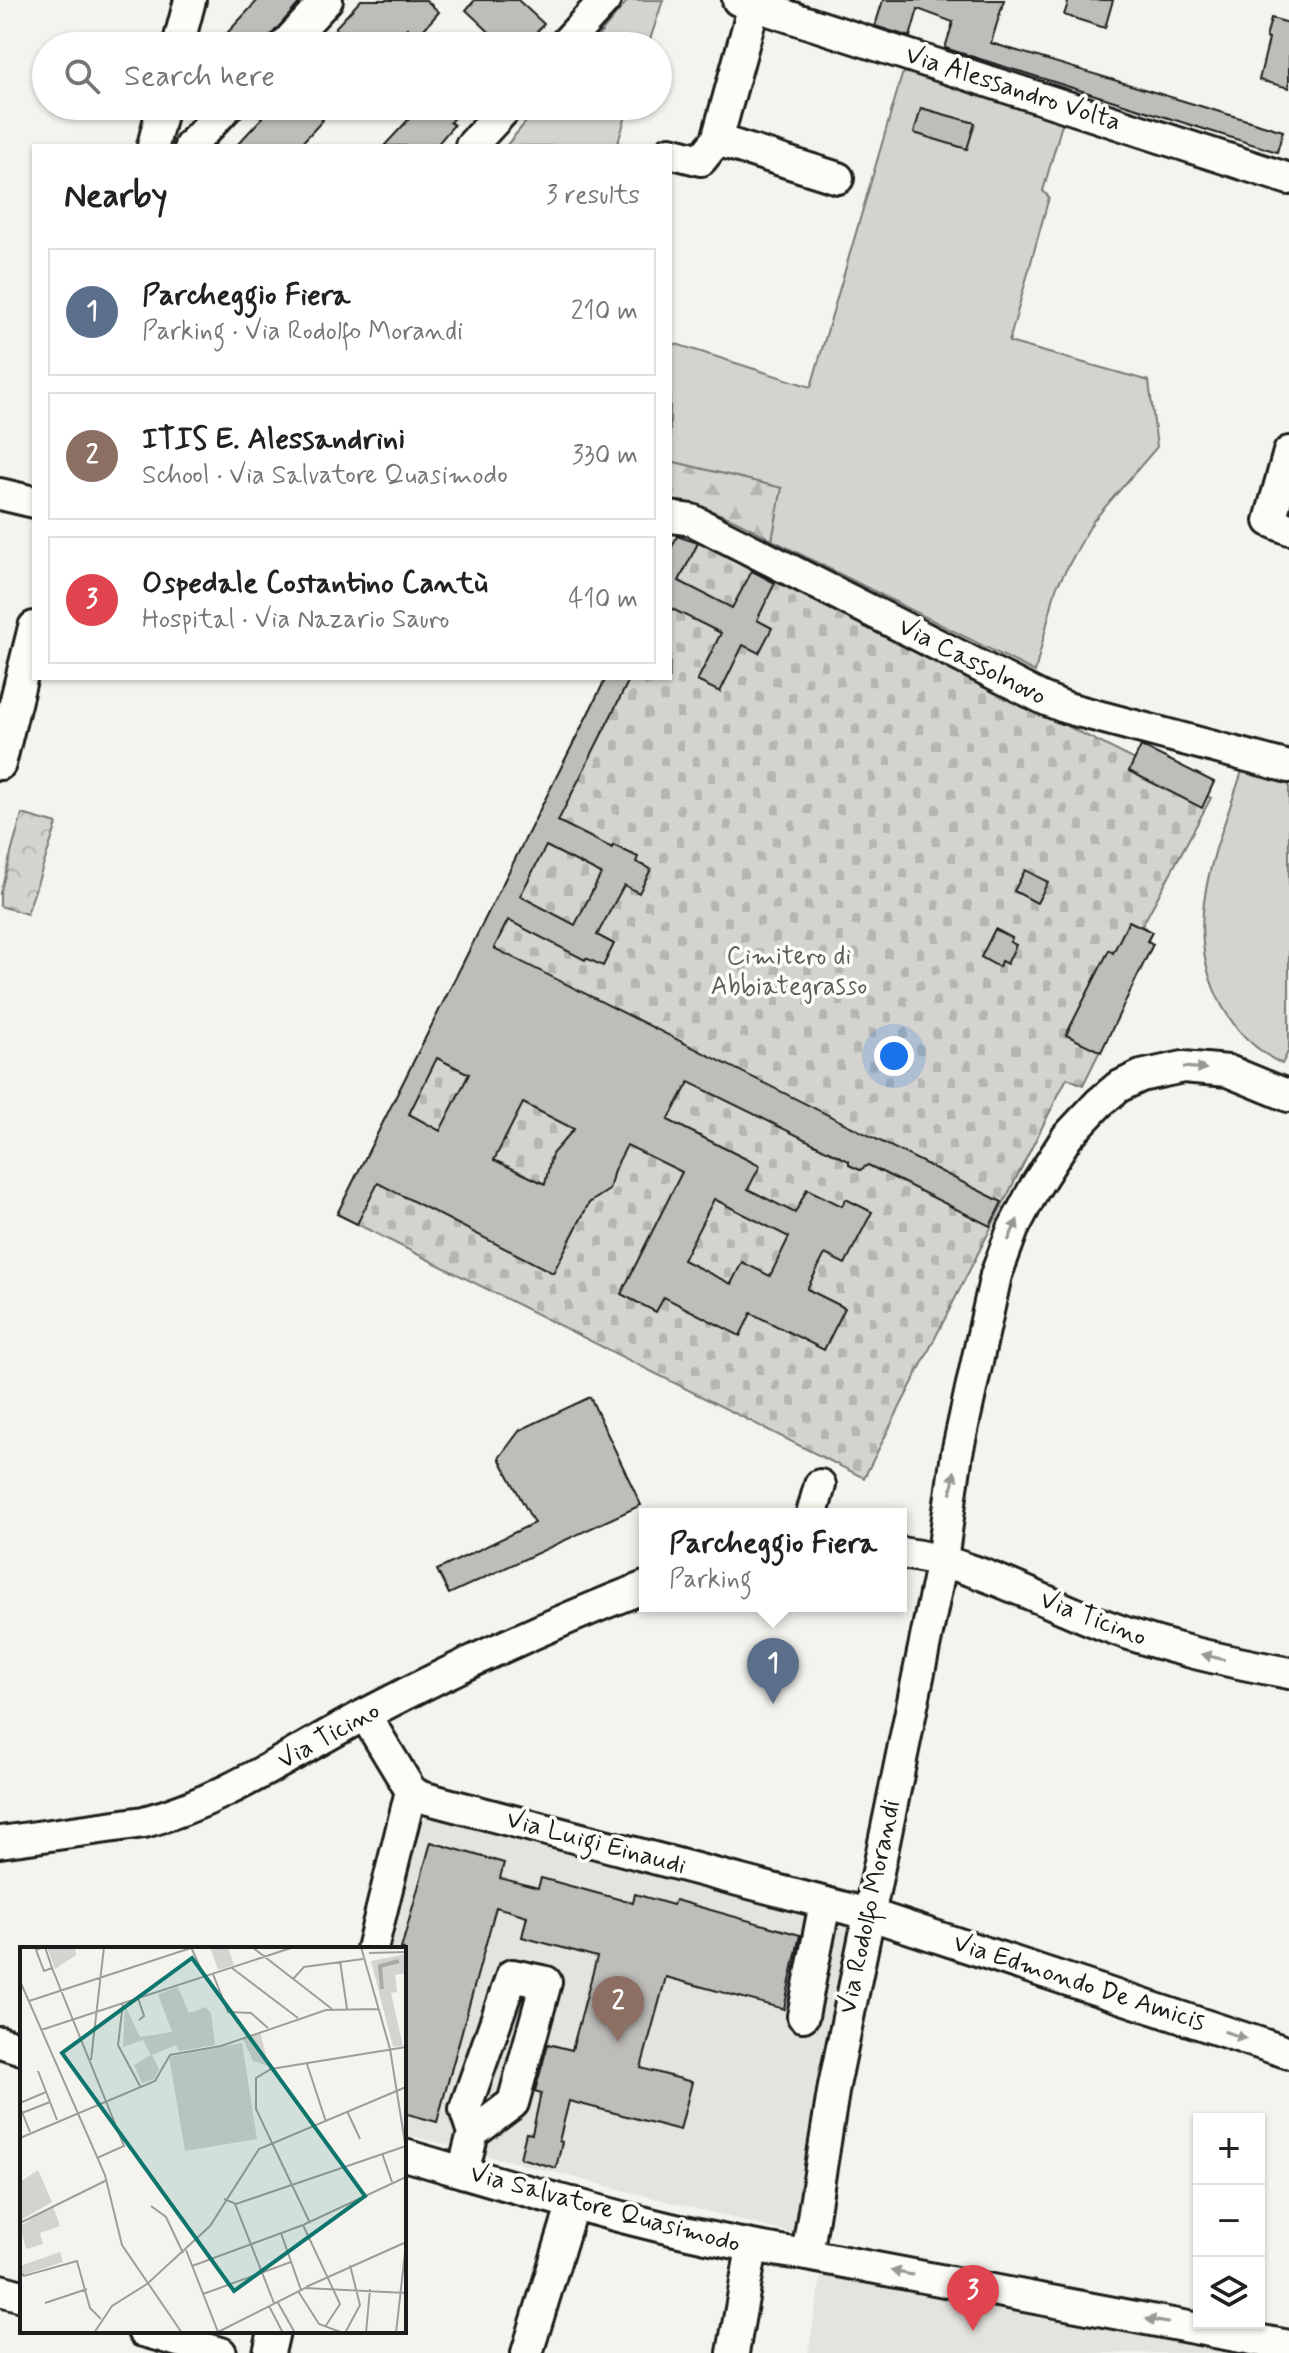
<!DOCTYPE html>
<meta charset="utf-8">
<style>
:root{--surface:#fff;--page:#f2f2f2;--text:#222;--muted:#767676;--line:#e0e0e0;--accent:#ea580c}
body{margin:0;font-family:Mynerve,sans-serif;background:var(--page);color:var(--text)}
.controls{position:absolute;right:24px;bottom:24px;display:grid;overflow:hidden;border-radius:0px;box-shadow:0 2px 6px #0004}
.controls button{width:72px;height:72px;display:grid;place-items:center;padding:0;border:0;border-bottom:2px solid var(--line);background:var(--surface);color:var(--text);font:40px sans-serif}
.you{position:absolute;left:894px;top:1056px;width:28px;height:28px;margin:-20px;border:6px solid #fff;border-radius:50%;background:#1a73e8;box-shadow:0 0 0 12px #1a73e833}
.badge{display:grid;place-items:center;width:52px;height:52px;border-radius:50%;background:var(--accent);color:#fff;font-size:26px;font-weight:700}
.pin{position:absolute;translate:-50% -66px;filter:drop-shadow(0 2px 4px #0008)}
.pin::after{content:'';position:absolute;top:42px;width:28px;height:24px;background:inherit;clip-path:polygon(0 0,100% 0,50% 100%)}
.popup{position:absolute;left:639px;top:1508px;width:268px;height:104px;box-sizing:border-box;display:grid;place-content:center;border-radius:0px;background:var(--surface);filter:drop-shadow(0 2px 6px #0005);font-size:26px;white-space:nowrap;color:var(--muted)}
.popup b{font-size:30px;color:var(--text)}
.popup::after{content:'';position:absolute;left:50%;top:100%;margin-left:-16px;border:16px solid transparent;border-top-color:var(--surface)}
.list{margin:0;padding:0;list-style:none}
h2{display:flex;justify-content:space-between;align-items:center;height:104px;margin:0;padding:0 32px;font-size:34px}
h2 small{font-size:26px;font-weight:400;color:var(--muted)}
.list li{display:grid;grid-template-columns:52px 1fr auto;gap:24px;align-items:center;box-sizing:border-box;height:128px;margin:0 16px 16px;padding:0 16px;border:2px solid var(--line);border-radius:0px}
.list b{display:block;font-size:30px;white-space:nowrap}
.list p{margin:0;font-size:26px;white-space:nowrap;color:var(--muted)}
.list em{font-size:26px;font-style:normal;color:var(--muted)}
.icon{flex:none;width:44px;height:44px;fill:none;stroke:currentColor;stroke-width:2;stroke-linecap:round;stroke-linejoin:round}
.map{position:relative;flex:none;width:1289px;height:2353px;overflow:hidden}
.search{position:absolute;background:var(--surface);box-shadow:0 2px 6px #0004;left:32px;top:32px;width:640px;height:88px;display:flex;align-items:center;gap:20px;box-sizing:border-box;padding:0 28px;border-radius:44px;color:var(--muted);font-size:30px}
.panel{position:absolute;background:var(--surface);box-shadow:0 2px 6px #0004;left:32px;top:144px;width:640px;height:536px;border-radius:0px}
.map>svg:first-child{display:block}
</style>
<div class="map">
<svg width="1289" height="2353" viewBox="0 0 1289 2353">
<defs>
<pattern id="forest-firs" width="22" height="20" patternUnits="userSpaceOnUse" patternTransform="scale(2)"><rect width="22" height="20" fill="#d4d3cf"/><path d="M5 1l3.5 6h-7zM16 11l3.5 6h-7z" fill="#b5b5b1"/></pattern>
<pattern id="cemetery-stones" width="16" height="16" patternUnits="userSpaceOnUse" patternTransform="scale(2)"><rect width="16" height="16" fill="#d4d3cf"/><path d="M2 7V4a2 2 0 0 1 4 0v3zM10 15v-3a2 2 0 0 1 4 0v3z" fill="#b5b5b1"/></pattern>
<pattern id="park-crowns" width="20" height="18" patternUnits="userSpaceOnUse" patternTransform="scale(2)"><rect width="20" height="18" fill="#d4d3cf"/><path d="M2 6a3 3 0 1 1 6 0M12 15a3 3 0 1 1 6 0" fill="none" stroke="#b5b5b1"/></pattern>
</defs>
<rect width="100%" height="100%" fill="#f4f3ee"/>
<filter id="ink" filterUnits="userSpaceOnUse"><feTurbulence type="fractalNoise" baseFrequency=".0125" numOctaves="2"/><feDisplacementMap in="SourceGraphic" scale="16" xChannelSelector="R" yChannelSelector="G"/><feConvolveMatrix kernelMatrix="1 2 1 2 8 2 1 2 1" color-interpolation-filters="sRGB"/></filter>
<g filter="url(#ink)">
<g fill="#e4e3de">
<polygon points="433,1815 847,1926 853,1934 798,2228 791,2233 404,2134 404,1949 388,1949 424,1819"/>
<polygon points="822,2273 1248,2353 808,2353"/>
</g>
<g fill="#d4d3cf" stroke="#787876" stroke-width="2">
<polygon points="628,0 663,0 648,46 590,46"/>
<polygon points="912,66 1064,117 1043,191 1049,197 1009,342 1149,381 1157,447 1093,521 1056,588 1035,672 772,540 781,488 670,461 670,342 811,387 902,75"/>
<polygon points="539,106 629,106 617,146 506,146"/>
<path d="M1244,765l45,14v271l-7,14c-60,-31 -87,-96 -78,-162 6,-46 26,-92 40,-137z"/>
</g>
<path fill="url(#forest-firs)" stroke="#787876" stroke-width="2" d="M670,461l112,27 -10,52c-37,-21 -58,-34 -102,-33z"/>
<polygon fill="url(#cemetery-stones)" stroke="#787876" stroke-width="2" points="680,532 1211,798 1142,926 1152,932 1148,941 1153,944 1083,1085 1067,1078 864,1478 337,1214 606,678 670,678 670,551"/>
<polygon fill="url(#park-crowns)" stroke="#787876" stroke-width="2" points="22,814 57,824 27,914 0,906 0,893"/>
<g fill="#bebdba" stroke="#1c1c1c" stroke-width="2" fill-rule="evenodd">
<polygon points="258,0 302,0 262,46 215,46"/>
<polygon points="361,0 426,0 439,12 417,37 407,28 390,46 325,46 338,31 335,28"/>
<polygon points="475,0 518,0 544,24 529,40 529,46 504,46 466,10"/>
<polygon points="883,0 1004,0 991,43 1283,131 1277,152 945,48 953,22 918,9 910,37 875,26"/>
<polygon points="1069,0 1113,0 1105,28 1064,15"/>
<polygon points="1271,18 1289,23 1289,88 1259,80 1269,39 1266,38"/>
<polygon points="249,106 307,106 323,120 299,146 236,146 262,118"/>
<polygon points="397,106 465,106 450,122 454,125 436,146 384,146 410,118"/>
<polygon points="921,108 975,123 967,149 914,133"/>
<polygon points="677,536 698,543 679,581 732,608 752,571 775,583 757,620 772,628 759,653 743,645 720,692 697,681 721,633 670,608 670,551"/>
<path d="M606,678h24l-72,143 54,27 1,-3 25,12 -2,5 15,7 -12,24 -15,-8 -27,50 17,9 -11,22 -17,-8 -1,2 -77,-40 -14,28 508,254 -12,24 -122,-61 -8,5 -11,-5v-4l-160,-79 -21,38 92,46 -12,23 47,24 12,-24 35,17 4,-7 26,13 -27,52 -20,-10 -18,35 38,19 -21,42 -73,-37 -11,23 -76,-39 -8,15 -35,-18 61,-122 -55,-27 -13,25 -5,20 -20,13 -36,70 -175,-90 -21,41 -20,-10zM546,846l55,28 -26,51 -55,-29zM437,1058l32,16 -29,57 -31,-17zM523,1103l51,26 -22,25 -7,30 -51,-24zM714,1199l75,38 -19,39 -28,-14 -11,22 -48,-24z"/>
<polygon points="1141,746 1214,782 1202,808 1129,771"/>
<polygon points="1025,870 1048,882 1037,903 1014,891"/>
<polygon points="1129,921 1152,932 1147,941 1153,944 1101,1052 1066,1035 1109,950 1113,953"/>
<polygon points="995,929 1012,938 1010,942 1016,945 1007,964 1001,961 999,967 981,957"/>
<polygon points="590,1397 641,1505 449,1594 437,1570 534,1523 499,1458 520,1430"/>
<polygon points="431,1842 504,1863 500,1878 538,1888 541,1878 633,1903 635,1894 673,1905 675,1900 800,1935 784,2009 666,1977 641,2068 692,2082 680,2130 569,2101 559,2141 562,2142 556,2168 520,2158 526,2133 532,2134 541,2093 535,2091 548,2044 572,2050 597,1957 522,1937 527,1916 496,1907 437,2122 404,2113 404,1949 401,1949"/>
</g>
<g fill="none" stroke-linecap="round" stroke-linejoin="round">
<g stroke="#1c1c1c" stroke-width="36">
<g id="minor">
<polyline points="738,0 1289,179"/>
<polyline points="178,46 190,0"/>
<polyline points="284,46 327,0"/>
<polyline points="563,46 605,0"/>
<polyline points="717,140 838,178"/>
<polyline points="153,146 163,106"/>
<polyline points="190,146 228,106"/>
<polyline points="471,146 508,106"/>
<polyline points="670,152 701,160 717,140 754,5"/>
<polyline points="1289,452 1270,521 1289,529"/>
<polyline points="0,494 34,502"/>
<polyline points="670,517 692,520 1042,698 1067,708 1289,767"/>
<polyline points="0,764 34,627"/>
<polyline points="812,1514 820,1485"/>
<path d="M901,1553c71,9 137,47 203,72 60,23 122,36 185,48"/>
<polyline points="365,1715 411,1791 421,1797 868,1914 1289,2053"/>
<path d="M0,1842l144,-20c81,-21 151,-71 224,-109 90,-47 182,-89 277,-126"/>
<polyline points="372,1949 411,1791"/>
<polyline points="803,2016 825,1903"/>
<polyline points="0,2042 22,2049"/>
<path d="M404,2155c132,38 266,81 403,100l482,91"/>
<polyline points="463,2172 473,2133 465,2109 512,1975 546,1982 513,2103 473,2133"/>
<polyline points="807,2255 834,2086 942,1560 957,1453 996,1275 1013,1229 1034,1189 1067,1137 1099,1103 1118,1087 1141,1076 1183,1067 1228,1071 1289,1096"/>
<polyline points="0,2290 22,2296"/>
<polyline points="143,2331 221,2353"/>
<polyline points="269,2353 274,2331"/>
<polyline points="527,2353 573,2203"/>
<polyline points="733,2353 752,2248"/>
</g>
</g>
<use href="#minor" stroke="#fdfcf7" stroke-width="30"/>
</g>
<defs><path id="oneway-solid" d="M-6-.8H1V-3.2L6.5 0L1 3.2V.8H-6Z" transform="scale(2)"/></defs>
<g fill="#989794">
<use href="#oneway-solid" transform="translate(1195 1068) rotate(4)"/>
<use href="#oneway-solid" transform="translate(1013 1230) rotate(-66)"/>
<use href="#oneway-solid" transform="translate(953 1482) rotate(-82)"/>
<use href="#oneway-solid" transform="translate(1213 1657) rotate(-166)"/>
<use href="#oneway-solid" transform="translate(1235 2035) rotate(18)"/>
<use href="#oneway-solid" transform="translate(902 2273) rotate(-169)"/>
<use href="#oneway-solid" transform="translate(1157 2321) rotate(-169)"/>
</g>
</g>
<g text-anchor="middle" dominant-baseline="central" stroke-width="7" stroke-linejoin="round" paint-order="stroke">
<g font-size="26" fill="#1c1c1c" stroke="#fdfcf7">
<text transform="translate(1013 89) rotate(18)">Via Alessandro Volta</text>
<text transform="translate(972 662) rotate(27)">Via Cassolnovo</text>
<text transform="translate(1093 1619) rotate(21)">Via Ticino</text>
<text transform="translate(329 1736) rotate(-29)">Via Ticino</text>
<text transform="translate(596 1843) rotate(15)">Via Luigi Einaudi</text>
<text transform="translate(870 1907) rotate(-78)">Via Rodolfo Morandi</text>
<text transform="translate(1079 1983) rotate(18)">Via Edmondo De Amicis</text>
<text transform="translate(605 2209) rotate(15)">Via Salvatore Quasimodo</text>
</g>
<g font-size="26" fill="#5c5c5b" stroke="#fdfcf7">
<text x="789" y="957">Cimitero di<tspan x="789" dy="30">Abbiategrasso</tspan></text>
</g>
</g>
<g transform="translate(20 1947)">
<rect width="386" height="386" fill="#f4f3ee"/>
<path d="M158,40l11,26 17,-6 5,6 4,32 -36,6 -3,-6 -24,10 7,14 -5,10 -12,4 -8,-18 17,-10 -8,-15 -20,7 2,-42 15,32 32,-5 -14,-38zM241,86v3l8,30 -16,-5 -10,-22zM18,223l14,32 -31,18 -1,-38zM33,259l7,20 -20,7 3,11 -17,5 -6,-23zM40,305l3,10 -40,13 -3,-9z" fill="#d4d3cf"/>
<path d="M222,96l15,96 -72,12 -16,-94z" fill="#d4d3cf"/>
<path d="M27,0h28l1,8 -21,14zM386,7v19l-11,2 2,17 -6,1 12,53 -10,1 -22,-86z" fill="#d4d3cf"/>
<path d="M190,0h18l6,18 -16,5z" fill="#d4d3cf"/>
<path fill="none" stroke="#abaaa6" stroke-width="4" d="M362,42l-2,-23 19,-5"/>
<path fill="none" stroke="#9e9d9a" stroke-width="2" d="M23,0l-7,3 8,21 8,-3 -7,-21M171,0l13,29M232,0l80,62M341,0l29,102 16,100M349,6l37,-1M320,14l7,48M32,21l72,178 -27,12M212,21l66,50M193,27l15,38 23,1 17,15M273,32l11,-12 59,-8M0,34l85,194 17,70 60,88M118,51l6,18 -5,4M9,54l162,-53M103,56l-5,42 22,41M21,83l253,-83M71,113l13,-113M287,117l19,58M18,124l19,49M0,156l26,-11M0,160l10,25M327,164l13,28M2,166l28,-11M0,191l135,-57 15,-26 51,-9 105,-36 53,-1M362,206l10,29M204,252l12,5 170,-58M215,257l39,99M131,259l15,11 17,36M289,274l-53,-112v-31l15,-9 135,-22M0,276l87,-43M283,278l37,79 -15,23M261,286l20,57M166,303l32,82M172,319l111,-41 103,-48M0,325l4,4 53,-15 13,47 11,11M286,340l98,-44M278,344l21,33 24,9M183,347l88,-32M257,354l18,32M25,356l42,-14M249,359l14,27M74,386l18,-27 35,-22 63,-58 49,-77 147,-62M196,386l89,-45 101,5M325,386l15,-28 -10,-40M346,386l4,-44M376,386l10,-89"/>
<path fill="#0f766e" fill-opacity="0.15" stroke="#0f766e" stroke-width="4" d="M172,11l173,238 -131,95 -172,-238z"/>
<rect width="386" height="386" fill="none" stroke="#1c1c1c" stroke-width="4"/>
</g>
</svg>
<div class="controls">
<button>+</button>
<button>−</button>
<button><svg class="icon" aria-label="layers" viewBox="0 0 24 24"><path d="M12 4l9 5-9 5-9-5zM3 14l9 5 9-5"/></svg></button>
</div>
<div class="you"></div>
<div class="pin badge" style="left:773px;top:1704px;background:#5c6f8a">1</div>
<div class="popup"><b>Parcheggio Fiera</b>Parking</div>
<div class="pin badge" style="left:618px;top:2042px;background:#8d6e63">2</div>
<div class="pin badge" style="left:973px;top:2331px;background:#e0444e">3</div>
<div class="search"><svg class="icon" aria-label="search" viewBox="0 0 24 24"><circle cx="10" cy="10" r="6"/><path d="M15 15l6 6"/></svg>Search here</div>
<section class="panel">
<h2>Nearby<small>3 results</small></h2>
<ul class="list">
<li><span class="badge" style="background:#5c6f8a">1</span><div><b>Parcheggio Fiera</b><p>Parking · Via Rodolfo Morandi</p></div><em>210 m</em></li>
<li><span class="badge" style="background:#8d6e63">2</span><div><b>ITIS E. Alessandrini</b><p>School · Via Salvatore Quasimodo</p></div><em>330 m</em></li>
<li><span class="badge" style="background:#e0444e">3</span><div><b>Ospedale Costantino Cantù</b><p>Hospital · Via Nazario Sauro</p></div><em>410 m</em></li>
</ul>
</section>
</div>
